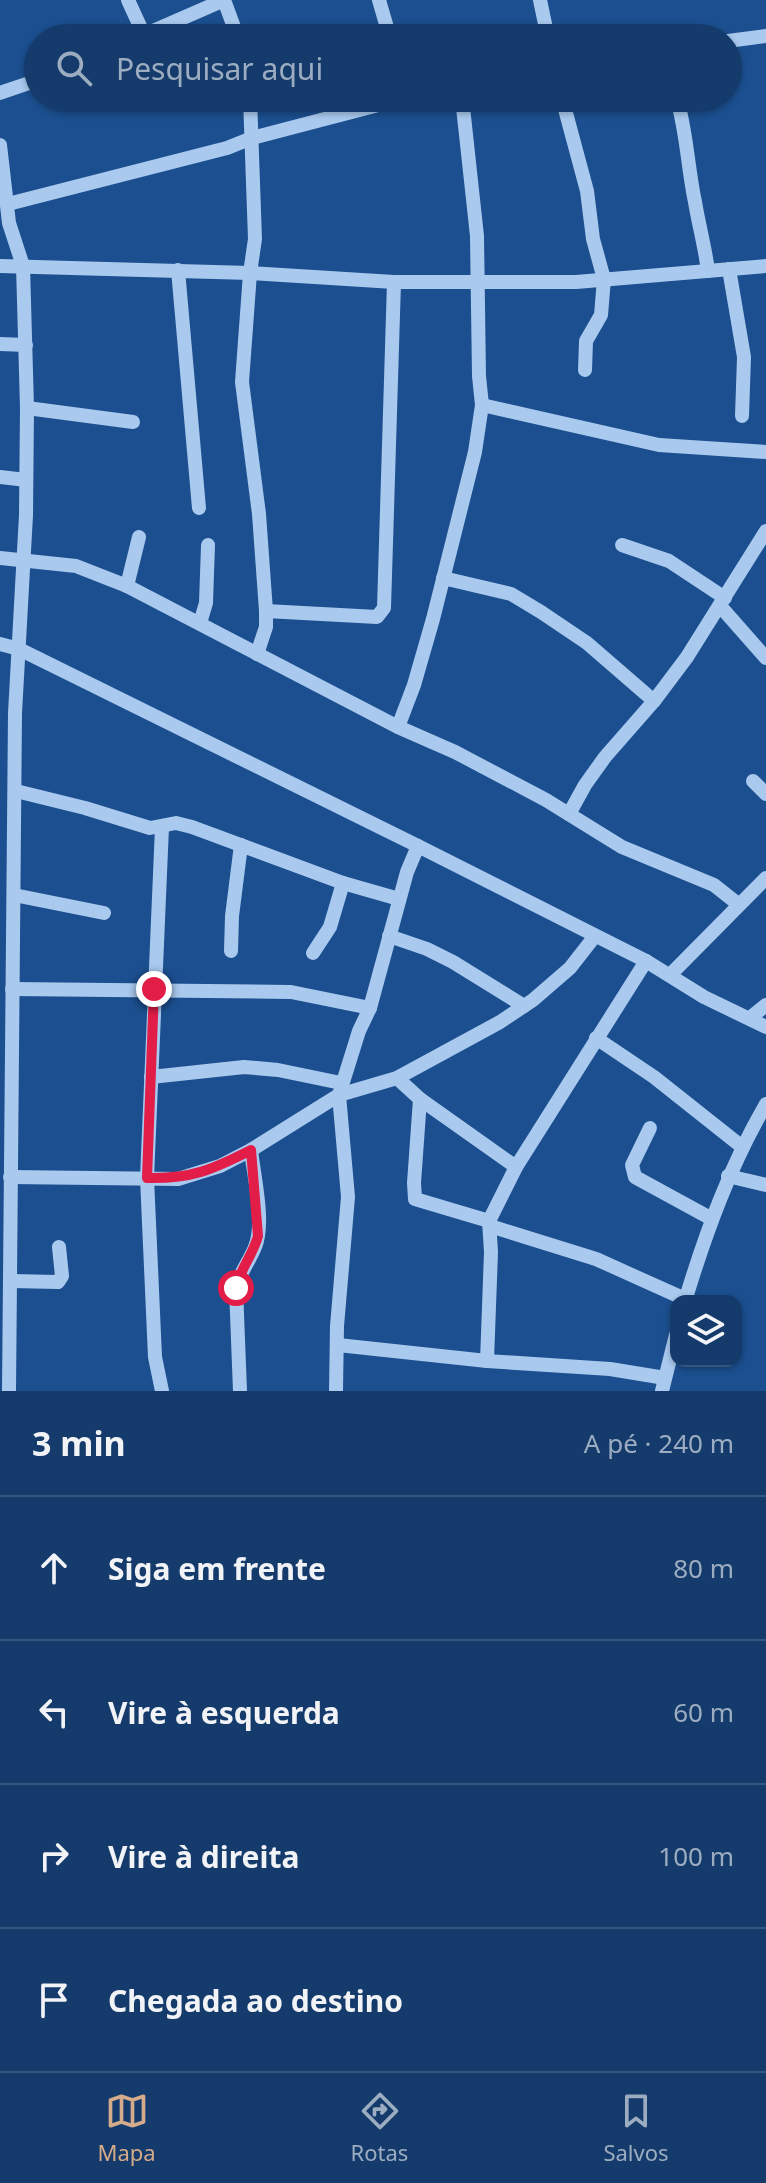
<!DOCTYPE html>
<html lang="pt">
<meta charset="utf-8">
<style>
:root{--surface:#143b6b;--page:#214673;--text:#f1f3f6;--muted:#9dadc1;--line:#33557e;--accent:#d6ab8b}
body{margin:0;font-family:"Noto Sans",sans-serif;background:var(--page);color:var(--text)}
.controls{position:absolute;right:24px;bottom:24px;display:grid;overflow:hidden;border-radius:16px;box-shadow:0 2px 6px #0004}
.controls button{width:72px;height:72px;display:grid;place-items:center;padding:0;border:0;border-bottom:2px solid var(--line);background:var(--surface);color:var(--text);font:40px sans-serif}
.stop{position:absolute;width:24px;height:24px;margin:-18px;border:6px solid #e11d48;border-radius:50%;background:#fff}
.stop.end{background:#e11d48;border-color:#fff;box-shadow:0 2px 8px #0008}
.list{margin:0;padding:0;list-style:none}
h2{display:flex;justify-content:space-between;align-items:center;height:104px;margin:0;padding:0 32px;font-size:34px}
h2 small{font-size:26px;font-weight:400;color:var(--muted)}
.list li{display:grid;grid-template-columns:52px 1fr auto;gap:24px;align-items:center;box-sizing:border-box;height:144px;padding:0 32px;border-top:2px solid var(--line)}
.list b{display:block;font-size:30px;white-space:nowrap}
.list em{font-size:26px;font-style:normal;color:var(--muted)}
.icon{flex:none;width:44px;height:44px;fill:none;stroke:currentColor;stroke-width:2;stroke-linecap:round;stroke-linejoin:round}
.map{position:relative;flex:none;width:766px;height:1391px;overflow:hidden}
.search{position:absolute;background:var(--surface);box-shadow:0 2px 6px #0004;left:24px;right:24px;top:24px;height:88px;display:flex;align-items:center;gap:20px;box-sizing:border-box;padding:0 28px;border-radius:44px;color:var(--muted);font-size:30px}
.sheet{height:680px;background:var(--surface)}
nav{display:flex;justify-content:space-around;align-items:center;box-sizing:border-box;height:112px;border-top:2px solid var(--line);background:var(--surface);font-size:22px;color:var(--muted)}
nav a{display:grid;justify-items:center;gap:4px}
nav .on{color:var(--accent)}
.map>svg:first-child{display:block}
</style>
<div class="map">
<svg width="766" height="1391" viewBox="0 0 766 1391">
<rect width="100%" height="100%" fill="#1b4f8f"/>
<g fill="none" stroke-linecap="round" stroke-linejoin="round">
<g stroke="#a9c9ee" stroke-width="14">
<polyline points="128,0 144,35"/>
<polyline points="224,0 238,38"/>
<polyline points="379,0 390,38"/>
<polyline points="540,0 548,38"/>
<polyline points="137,38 224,0"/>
<polyline points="728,41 766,36"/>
<polyline points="0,93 38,80"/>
<polyline points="250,98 255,239 250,273 242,382 259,514 266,611 266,627 257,654"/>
<polyline points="562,98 587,191 593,239 604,279 601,315 586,341 585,370"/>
<path d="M678,103c9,33 10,66 17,99 4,24 10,45 13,69"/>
<polyline points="0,145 9,223 23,266 27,408 26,515 15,713 9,1391"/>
<polyline points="8,204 227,148 252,138 405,98"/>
<polyline points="0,266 250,273 394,282 576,282 766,266"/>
<polyline points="729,269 744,357 742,416"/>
<polyline points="178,270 199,508"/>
<polyline points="0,344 26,345"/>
<polyline points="482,405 659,445 766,452"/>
<polyline points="27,408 133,422"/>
<polyline points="0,477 26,480"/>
<polyline points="622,545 669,561 725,598"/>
<polyline points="0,558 76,566 127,586 398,727 455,752 546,800 622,847 714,885 738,904"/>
<polyline points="443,578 511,594 541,612 587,643 654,701"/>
<polyline points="127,586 139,537"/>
<polyline points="721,607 766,658"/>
<polyline points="266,611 377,617 384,608 394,282"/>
<polyline points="200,623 206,603 208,545"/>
<polyline points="0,644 19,649 418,846 646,961 704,997 766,1027"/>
<polyline points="398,727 414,685 433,619 475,452 482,405 479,376 477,236 462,98"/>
<polyline points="753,781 766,794"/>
<polyline points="16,791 85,808 150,828 176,823 192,827 343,883 399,899"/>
<polyline points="569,814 585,785 605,757 654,701 687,657 766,531"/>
<polyline points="162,827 147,1178 155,1357 162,1391"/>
<polyline points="14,895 104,913"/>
<polyline points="389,936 427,949 453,962 524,1006"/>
<polyline points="231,951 232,916 241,845"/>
<polyline points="313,953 330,927 343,883"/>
<polyline points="670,975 766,878"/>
<polyline points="12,989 291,992 370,1008"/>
<polyline points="750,1018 766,1005"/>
<polyline points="596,1038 654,1077 741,1146"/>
<polyline points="151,1077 244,1067 278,1070 341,1083"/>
<polyline points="397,1078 420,1099 516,1167"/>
<polyline points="420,1099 414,1183 415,1199 489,1221"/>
<polyline points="650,1128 632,1165 635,1177 712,1219"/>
<polyline points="728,1176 766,1185"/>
<polyline points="10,1177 178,1179 220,1166 251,1150 339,1095 397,1078 500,1022 533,1000 570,968 595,936"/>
<polyline points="490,1226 596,1259 685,1299"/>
<polyline points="11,1281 58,1282 62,1276 59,1247"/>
<path d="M685,1301c21,-69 45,-135 81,-197"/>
<polyline points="338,1345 487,1361 610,1369 665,1378"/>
<polyline points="487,1361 491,1252 489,1221 516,1167 646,961"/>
<path d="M240,1391l-4,-103c4,-16 13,-26 19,-41 10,-24 -1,-70 -4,-97"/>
<polyline points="336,1391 337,1326 348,1197 339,1095 359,1031 370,1008 407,872 418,846"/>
<polyline points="662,1391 676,1335"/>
</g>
</g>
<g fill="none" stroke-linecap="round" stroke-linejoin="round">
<path stroke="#e11d48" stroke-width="10" d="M154,989l-7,189c44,1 65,-8 104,-28l7,86c-5,19 -18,33 -22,52"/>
</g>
</svg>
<div class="controls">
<button><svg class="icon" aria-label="layers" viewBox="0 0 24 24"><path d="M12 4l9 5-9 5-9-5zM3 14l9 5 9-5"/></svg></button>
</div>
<div class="stop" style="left:236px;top:1288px"></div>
<div class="stop end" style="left:154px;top:989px"></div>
<div class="search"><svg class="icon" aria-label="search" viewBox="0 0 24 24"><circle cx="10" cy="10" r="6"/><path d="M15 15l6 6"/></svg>Pesquisar aqui</div>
</div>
<section class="sheet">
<h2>3 min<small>A pé · 240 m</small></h2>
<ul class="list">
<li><svg class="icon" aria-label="ahead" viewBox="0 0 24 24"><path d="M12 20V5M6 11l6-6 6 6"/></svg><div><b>Siga em frente</b></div><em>80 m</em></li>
<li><svg class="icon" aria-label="left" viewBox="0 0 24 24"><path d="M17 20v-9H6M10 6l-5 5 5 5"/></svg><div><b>Vire à esquerda</b></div><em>60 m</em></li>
<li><svg class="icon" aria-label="right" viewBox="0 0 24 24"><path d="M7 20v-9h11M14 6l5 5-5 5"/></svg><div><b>Vire à direita</b></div><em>100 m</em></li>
<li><svg class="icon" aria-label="arrive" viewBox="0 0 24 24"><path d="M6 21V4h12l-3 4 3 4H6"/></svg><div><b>Chegada ao destino</b></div></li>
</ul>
</section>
<nav>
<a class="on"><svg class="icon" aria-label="map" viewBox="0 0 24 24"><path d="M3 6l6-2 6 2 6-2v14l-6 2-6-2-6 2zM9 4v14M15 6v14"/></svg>Mapa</a>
<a><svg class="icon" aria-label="directions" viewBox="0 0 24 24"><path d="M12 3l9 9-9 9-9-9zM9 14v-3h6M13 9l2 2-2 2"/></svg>Rotas</a>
<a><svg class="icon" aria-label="saved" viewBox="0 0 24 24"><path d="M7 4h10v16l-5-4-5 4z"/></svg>Salvos</a>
</nav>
